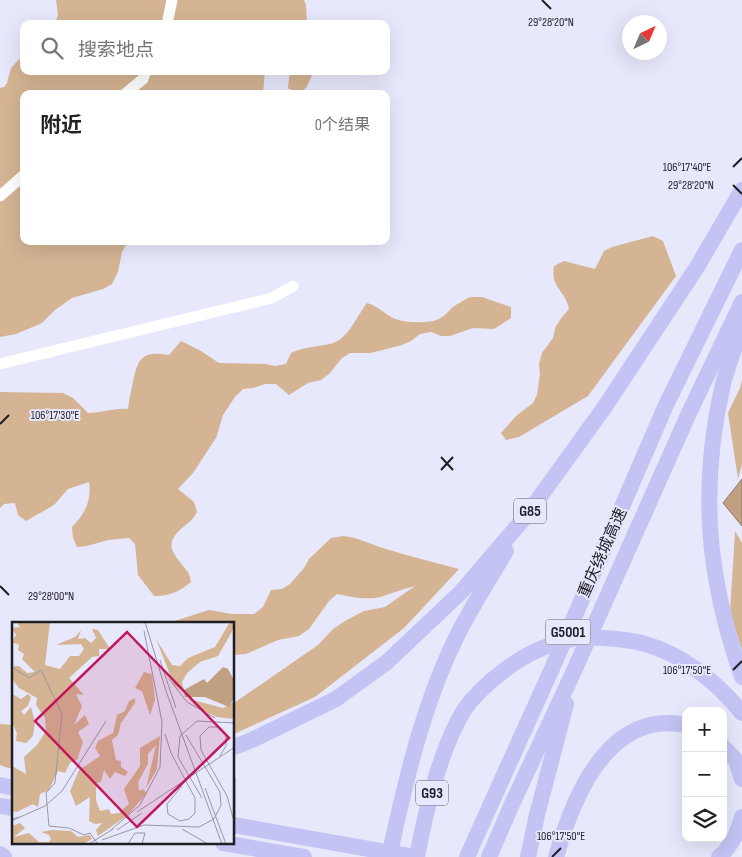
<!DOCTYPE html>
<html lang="zh">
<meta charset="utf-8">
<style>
:root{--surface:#fff;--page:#f6f6f6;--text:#222;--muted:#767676;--line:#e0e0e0}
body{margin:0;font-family:"Sofia Sans Condensed","Noto Sans SC",sans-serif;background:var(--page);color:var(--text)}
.controls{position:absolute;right:15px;bottom:15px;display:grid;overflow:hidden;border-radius:10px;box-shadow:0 5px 20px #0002}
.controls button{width:45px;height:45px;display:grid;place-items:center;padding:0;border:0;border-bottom:1px solid var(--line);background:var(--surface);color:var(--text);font:25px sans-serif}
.compass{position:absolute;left:622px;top:15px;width:45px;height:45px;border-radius:50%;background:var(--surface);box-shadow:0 5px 20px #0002;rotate:44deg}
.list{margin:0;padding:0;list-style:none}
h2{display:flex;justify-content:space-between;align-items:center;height:65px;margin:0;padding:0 20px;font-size:21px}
h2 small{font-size:16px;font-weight:400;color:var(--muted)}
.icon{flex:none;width:28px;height:28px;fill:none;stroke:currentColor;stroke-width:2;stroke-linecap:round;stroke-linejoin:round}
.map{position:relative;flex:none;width:742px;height:857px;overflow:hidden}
.search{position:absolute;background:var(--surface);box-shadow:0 5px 20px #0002;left:20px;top:20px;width:370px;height:55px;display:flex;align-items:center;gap:12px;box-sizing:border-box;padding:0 18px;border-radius:10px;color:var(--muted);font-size:19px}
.panel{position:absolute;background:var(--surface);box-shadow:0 5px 20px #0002;left:20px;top:90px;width:370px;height:155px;border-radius:10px}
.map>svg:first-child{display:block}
</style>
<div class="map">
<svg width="742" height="857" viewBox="0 0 742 857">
<rect width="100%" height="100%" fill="#e7e8fb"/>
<g fill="#d4b493">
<polygon points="56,0 304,0 306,5 307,24 55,24 58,15"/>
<polygon points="24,54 24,71 265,71 263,94 24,94 24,241 128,241 122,252 118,272 112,284 103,289 72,298 55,310 42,323 16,334 0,337 0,88 4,87 7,83 11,68"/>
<polygon points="290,71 314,71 306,88 298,94 288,88"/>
<path d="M653,236l10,5 13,35 -88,120 -69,41 -13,3 -5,-7 15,-17 17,-13 4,-8 3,-21 -1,-10 3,-11 11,-15 3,-12 6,-9 7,-8c-3,-18 -19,-21 -15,-43l10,-5 31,8 9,-18 8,-4z"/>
<path d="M470,297h12l29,10v11l-17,11 -21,-1 -23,8h-9l-10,-4 -11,2 -9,7 -9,4 -23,6 -9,2h-20l-8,5 -13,16 -8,6 -13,3 -19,12 -13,-11h-11l-12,4 -10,1 -8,8 -12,18 -7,23 -23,35 -15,16 16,13 3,10c-5,10 -13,13 -20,21 -14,15 2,26 10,38 3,3 3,7 4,11 -11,9 -23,15 -37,14l-16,-21 -3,-31 -6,-6 -21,2 -21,6 -10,1 -4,-9 -1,-11c13,-13 20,-27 17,-45l-21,7 -14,16 -28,16 -8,-6 -3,-12 -11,1 -4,4v-116l63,1 10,5 15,15c14,0 26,-5 40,-4 1,-11 4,-21 6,-32 5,-22 12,-26 35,-22l12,-14 20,10 18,12 46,1 10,2 11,-2 5,-11c12,-6 25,-6 39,-9 18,-4 26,-27 37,-41 11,3 16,10 26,15 10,5 36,6 46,1 6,-3 9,-8 14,-12 5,-4 12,-7 17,-10z"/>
<polygon points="742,380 742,464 738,479 728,413 740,388"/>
<polygon points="735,531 742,543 742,650 730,613"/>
<path d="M343,536c14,1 27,8 40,12 25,8 51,14 76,21l-55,59 -89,69 -81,37v-31l84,-58 15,-16 12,-8 19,-10 21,-4 30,-21c-12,3 -23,7 -34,11 -13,3 -31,0 -44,-3l-8,7 -20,28 -10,7 -21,4 -32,14 -12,1v-32h-66l41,-13 23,4h22l9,-7 8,-17 11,-1 8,-5 14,-16 5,-9 22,-21z"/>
<polygon points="0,724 14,725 14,768 8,768 0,765"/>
</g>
<polygon fill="#c0a080" stroke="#8f7965" points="742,479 742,526 723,503"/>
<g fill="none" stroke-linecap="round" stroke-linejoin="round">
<g stroke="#fff" stroke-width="11">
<polyline points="167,24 172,0"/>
<polyline points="125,94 143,79 146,71"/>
<polyline points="0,196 24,175"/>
<polyline points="0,364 272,298 293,286"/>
</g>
<g stroke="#c3c4f4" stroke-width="16">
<path d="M742,326c-6,19 -14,38 -19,58 -24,105 -16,192 19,293"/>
<polyline points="234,747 252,740 336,699 387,662 461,592 526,516 604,408 697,267 742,190"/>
<polyline points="723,747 736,760 742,779"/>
<polyline points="0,785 14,788"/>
<polyline points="0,806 14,808"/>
<polyline points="234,825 414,857"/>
<polyline points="223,843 304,857"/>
<polyline points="0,854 4,857"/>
<path d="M389,857c16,-74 33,-149 66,-217 15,-31 34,-60 51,-89"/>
<path d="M417,857c8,-44 24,-110 47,-147 11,-16 26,-29 41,-40 20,-16 46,-27 72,-32 8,-2 18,0 26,0 14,1 29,2 42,6 37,10 73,39 97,69"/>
<polyline points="467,857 554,664 666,405 742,250"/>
<polyline points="489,857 512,804 573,673 689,413 742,302"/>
<polyline points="528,857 537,815 566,704"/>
<path d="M556,857c17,-60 52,-148 130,-132"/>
<path d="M719,857c12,-10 19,-25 23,-40"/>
</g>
</g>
<path fill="none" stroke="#1e1e25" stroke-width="2" d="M542,0l9,9M733,167l9,-9M733,185l9,9M0,424l9,-9M441,457l12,13M441,470l12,-13M0,586l9,9M733,670l9,-9M552,857l9,-9"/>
<g text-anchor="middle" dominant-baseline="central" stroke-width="4" stroke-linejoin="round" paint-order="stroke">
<g fill="#e7e8fb" stroke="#5a5b65" stroke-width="1">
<rect x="514" y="498.5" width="32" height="25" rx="4"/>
<rect x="545.5" y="619.5" width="45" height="25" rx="4"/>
<rect x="416" y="780.5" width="32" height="25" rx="4"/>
</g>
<g font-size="15" font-weight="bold" fill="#1e1e25">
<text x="530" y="511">G85</text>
<text x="568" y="632">G5001</text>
<text x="432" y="793">G93</text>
</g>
<g font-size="16" fill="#1e1e25" stroke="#e7e8fb">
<text transform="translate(603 553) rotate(-66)">重庆绕城高速</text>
</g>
</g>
<g transform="translate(12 622)">
<rect width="222" height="222" fill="#e7e8fb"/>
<path d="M4,0h34l-5,43 15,4 10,-13h9l5,-7 -3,-5 -25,1 19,-8 6,-7 -3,9 7,-1 6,5 5,-5 -4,-9 6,1 12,19h-11v7l-7,1 -23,21 15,17 -8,-1 6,12 -8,19 11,-10 4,9 -11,8 5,10 -6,18 -7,3 -5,10 -7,-2 -9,19 -9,4 -2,13 -5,-3 -16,8 -5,-1v-45l14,8 -2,-17 13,-12 9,-14 -1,-13 -9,-13 1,-7 -18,-10 -7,-9 2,-13h5l8,7 8,-1 -13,-13 2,-5 -6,-4 1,-5 -7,-3 4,-7 -4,-7 8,-1zM218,0h4v6l-16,28 -18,6 -13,11 -5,9 2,10 -10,-7 -18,-46 16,26 8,1 8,-8 27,-11zM132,50l8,2 3,26 -5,15 -8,-24 -7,-3zM0,72l9,5 7,-5 3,3 -3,9 -7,5 3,4 7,-8 4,15 -2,14 -7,7 -10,-2 1,-8 -5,-11zM123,76v5l-14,20 -3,12 -6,5 4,20 5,1v6l7,5 -3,4 -10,-4 -5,7 -6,-9 -3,12 -5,1v17l4,11 9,-2 2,5 8,-1 10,-9 -5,-15 16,-23v-18l20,-12 -3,33 -11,19 10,-43 -8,9v10l-10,18 1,9 4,-2 4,4 -19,22 -30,21 -2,-6 6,-7 -7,1 -6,-3 1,-24 -14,9 -6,-15 9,-21 21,-14 -5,-8 3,-7 15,-8 4,-18 8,-4 4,-10zM177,77l34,9 11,-6v17l-17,-2 -18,-8zM8,201l5,5 -11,9 15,-4 10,9h10l2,-3 -2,-4 -8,-3 11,-2 19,1 7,6 12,-2 2,4 -9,5h-71v-18z" fill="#d4b493"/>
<path d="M211,45l5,2 7,13 -1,16 -5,9 -24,-10h-20l-1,-7 20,-11 3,4z" fill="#c0a080"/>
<path fill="none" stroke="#9797a5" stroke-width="1" d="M133,0l21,69 56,153M148,38l16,48M0,45l17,11 12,-8 21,44 -7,69 -9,10 3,33 20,2 15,7 6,-2 8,11M157,57l18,23 28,16M153,112l6,19 24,45v15l-6,6 -9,2 -12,-7 -1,-10 15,-18M208,134l6,-10v-11l-9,-8h-8l-9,9 1,14 26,46 6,22M223,156v56M193,166l21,56M190,176l-24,-41 2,-21 17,-15 38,2M125,190l98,-65M8,195l25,-11 17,-15 44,-70M0,197l8,-2 -8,4M170,207l26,15M99,208l29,-25 20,-38 2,-45 -18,-91M105,208l25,-17M90,218l42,-15 55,2 15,-8 7,-14 -1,-13 -34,-57M77,222l24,-15M116,222l7,-11h10l-3,11"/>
<path fill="#c2185b" fill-opacity="0.15" stroke="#c2185b" stroke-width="2.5" d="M115,10l102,106 -92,89 -102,-106z"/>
<rect width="222" height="222" fill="none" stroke="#1e1e25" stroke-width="2.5"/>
</g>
<g font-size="12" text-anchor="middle" fill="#1e1e25" stroke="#e7e8fb" stroke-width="4" stroke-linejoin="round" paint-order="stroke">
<text x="551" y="26">29°28'20"N</text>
<text x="687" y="171">106°17'40"E</text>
<text x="691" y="189">29°28'20"N</text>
<text x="55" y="419">106°17'30"E</text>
<text x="51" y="600">29°28'00"N</text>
<text x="687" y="674">106°17'50"E</text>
<text x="561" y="840">106°17'50"E</text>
</g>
</svg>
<div class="controls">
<button>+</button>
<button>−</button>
<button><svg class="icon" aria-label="layers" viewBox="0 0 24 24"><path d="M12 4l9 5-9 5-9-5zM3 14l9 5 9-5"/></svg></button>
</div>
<svg class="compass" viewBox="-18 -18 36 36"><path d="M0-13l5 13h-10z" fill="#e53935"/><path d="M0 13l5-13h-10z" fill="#767676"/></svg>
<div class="search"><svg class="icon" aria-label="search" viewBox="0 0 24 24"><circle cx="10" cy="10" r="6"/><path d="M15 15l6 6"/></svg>搜索地点</div>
<section class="panel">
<h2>附近<small>0个结果</small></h2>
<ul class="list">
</ul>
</section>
</div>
